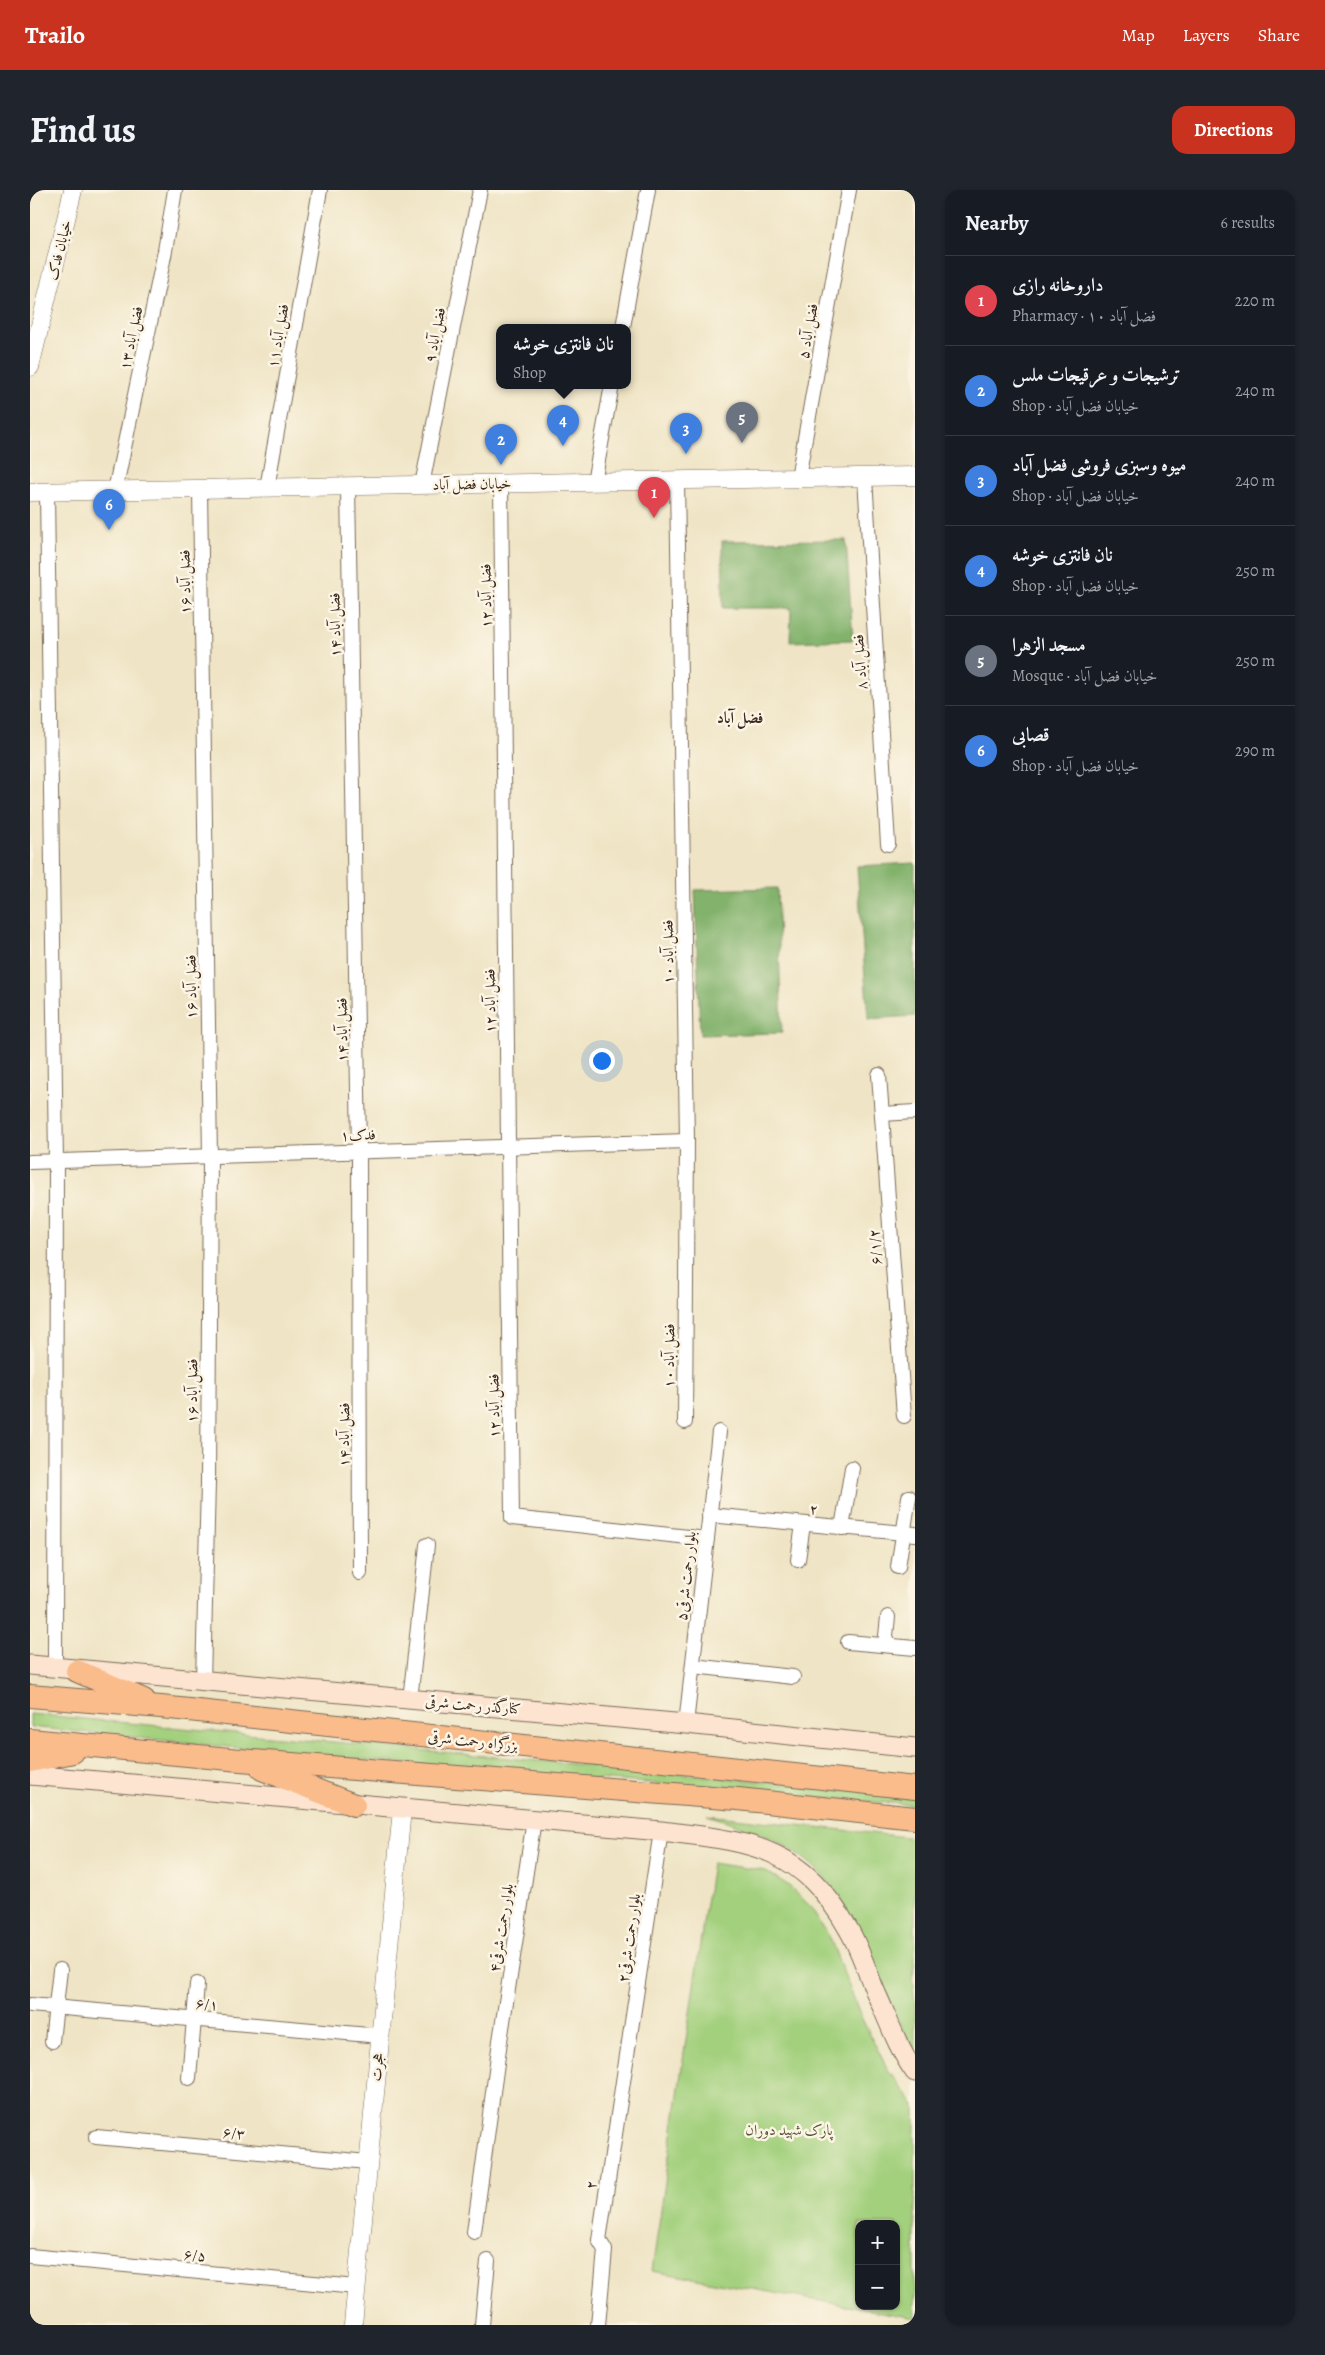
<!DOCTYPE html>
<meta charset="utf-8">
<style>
:root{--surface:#171b24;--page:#20242c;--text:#f1f3f6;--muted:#9ea1a6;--line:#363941;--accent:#c8321e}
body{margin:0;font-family:Alegreya,Amiri,serif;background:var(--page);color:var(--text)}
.controls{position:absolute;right:15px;bottom:15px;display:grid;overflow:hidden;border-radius:10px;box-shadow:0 1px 4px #0004}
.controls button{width:45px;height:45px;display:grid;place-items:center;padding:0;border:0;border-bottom:1px solid var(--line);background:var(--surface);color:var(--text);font:25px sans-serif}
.you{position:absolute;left:571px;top:870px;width:18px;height:18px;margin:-12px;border:4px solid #fff;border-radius:50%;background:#1a73e8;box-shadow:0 0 0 8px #1a73e833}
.badge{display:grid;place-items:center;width:32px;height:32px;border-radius:50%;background:var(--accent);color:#fff;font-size:16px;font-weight:700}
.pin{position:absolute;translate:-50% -41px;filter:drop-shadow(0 1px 2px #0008)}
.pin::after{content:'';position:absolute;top:26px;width:18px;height:15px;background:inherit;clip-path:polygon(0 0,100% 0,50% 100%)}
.popup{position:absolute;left:466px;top:134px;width:135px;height:65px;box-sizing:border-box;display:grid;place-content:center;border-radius:10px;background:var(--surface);filter:drop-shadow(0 1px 4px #0005);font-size:16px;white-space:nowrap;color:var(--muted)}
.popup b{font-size:19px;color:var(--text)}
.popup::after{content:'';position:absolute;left:50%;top:100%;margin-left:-10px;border:10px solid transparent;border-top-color:var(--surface)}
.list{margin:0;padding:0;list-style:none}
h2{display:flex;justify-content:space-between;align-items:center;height:65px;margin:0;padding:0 20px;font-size:21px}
h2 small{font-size:16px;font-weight:400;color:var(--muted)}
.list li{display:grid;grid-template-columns:32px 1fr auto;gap:15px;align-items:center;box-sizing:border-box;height:90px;padding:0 20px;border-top:1px solid var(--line)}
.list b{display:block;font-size:19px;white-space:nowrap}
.list p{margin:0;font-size:16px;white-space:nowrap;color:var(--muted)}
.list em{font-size:16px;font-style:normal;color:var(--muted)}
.map{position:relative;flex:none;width:885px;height:2135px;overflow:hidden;border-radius:15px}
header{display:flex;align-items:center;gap:30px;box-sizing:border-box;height:70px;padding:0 25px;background:var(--accent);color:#fff}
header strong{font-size:24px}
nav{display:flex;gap:28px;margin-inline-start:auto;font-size:18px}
.intro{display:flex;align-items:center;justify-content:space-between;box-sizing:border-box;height:120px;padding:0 30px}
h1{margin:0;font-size:35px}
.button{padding:12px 22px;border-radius:15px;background:var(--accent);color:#fff;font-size:18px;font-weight:700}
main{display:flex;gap:30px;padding:0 30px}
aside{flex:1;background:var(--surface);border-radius:15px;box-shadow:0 1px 4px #0004}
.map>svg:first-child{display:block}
</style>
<header>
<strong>Trailo</strong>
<nav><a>Map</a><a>Layers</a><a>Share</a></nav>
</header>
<div class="intro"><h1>Find us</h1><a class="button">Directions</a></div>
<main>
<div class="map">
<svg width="885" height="2135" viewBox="0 0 885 2135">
<rect width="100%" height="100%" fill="#fcf5e5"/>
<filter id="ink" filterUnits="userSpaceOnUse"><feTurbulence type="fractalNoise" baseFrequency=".02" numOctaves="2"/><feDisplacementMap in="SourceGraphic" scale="10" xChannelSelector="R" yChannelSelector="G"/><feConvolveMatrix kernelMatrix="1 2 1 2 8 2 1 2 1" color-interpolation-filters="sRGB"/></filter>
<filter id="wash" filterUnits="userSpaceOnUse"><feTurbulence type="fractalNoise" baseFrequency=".0096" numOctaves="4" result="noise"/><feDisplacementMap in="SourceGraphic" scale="20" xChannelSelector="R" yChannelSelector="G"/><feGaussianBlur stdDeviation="1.12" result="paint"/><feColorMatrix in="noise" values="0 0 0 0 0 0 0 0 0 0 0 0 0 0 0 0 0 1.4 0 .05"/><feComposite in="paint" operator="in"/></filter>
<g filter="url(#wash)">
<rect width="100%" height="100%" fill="#efe4c5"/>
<g fill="#a3d07d" stroke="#6f7d4e" fill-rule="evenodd">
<polygon points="0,1524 824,1600 885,1606 885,1615 310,1568 0,1537"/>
<path d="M677,1625l208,23v127l-3,15 3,22v51c-34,-58 -53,-141 -102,-187 -29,-26 -69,-40 -106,-51z"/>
<path d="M682,1673l53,8 23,14 22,21 19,30 33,83 25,49 28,38v212l-263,-47zM829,2034h37v82h-37z"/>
</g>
<g fill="#82b26c" stroke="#5e6e45">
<polygon points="816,350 823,450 760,452 761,418 693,418 692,351"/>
<polygon points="885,673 885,826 838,829 827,676"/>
<polygon points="747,698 752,843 670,845 665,700"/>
</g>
</g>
<g filter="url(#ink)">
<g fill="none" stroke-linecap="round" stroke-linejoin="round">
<g stroke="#7a6b58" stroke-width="16">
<g id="minor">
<polyline points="593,137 618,0"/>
<polyline points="768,288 819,0"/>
<polyline points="835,288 858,654"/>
<polyline points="647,290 657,951 655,1232"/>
<polyline points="564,292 582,195"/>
<polyline points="471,294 482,1328 677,1349"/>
<polyline points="392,295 450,0"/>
<polyline points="318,297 329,961 330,1383"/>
<polyline points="237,298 290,0"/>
<polyline points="170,300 180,967 178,1293 173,1492"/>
<polyline points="85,301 135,61 145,0"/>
<polyline points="17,303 26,972 25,1479"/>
<polyline points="849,885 874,1226"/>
<polyline points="852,924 885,922"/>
<polyline points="0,972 657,951"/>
<polyline points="679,1325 885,1344"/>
<polyline points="812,1338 822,1278"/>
<polyline points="768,1370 773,1334"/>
<polyline points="868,1377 879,1307"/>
<polyline points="818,1452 885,1458"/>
<polyline points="855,1455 858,1427"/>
<polyline points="663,1476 763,1487"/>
<polyline points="380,1510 397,1355"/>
<polyline points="656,1534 689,1242"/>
<polyline points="0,1815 350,1846"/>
<polyline points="22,1851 30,1780"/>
<polyline points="159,1888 167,1794"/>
<polyline points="66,1947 338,1972"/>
<polyline points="444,2042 470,1851 504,1630"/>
<polyline points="0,2066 326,2097"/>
<polyline points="452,2135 458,2071"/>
<polyline points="568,2135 575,2060 569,2050 631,1641"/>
</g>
</g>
<g stroke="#7a6b58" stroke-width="19">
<g id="tertiary">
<polyline points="0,177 43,0"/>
<polyline points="0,302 885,286"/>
<polyline points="323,2135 372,1619"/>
</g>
</g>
<g stroke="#7a6b58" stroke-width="21">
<g id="secondary">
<polyline points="0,1475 656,1534 885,1558"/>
<path d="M0,1585l631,56c89,11 139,13 188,99 11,19 18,42 27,63 12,26 22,56 39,79"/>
</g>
</g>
<g stroke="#7a6b58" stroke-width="24">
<g id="trunk">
<polyline points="47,1481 114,1510"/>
<polyline points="0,1506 131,1517 885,1598"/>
<polyline points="0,1550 210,1570 708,1609 885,1628"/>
<polyline points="0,1571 43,1562"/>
<polyline points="232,1579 324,1615"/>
</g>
</g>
<use href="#minor" stroke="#fff" stroke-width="14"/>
<use href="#tertiary" stroke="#fff" stroke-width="18"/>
<use href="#secondary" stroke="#fde4d1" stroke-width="19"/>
<use href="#trunk" stroke="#fabc8b" stroke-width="22"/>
</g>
</g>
<g text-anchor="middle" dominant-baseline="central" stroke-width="5" stroke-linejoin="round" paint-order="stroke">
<g font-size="15" fill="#3b2a1e" stroke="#fcf5e5">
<text transform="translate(29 60) rotate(-76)">خیابان فدک</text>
<text transform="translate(778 141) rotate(-80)">فضل آباد ۵</text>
<text transform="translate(405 145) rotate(-79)">فضل آباد ۹</text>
<text transform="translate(248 146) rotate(-80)">فضل آباد ۱۱</text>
<text transform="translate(101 148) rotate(-78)">فضل آباد ۱۳</text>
<text transform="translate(442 294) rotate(-1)">خیابان فضل آباد</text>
<text transform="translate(155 392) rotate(-91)">فضل آباد ۱۶</text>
<text transform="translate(456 406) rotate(-91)">فضل آباد ۱۲</text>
<text transform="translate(305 435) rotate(-91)">فضل آباد ۱۴</text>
<text transform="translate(830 472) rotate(-94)">فضل آباد ۸</text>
<text transform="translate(638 762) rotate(-91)">فضل آباد ۱۰</text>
<text transform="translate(161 797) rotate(-91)">فضل آباد ۱۶</text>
<text transform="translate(460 811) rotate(-91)">فضل آباد ۱۲</text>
<text transform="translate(312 840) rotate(-91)">فضل آباد ۱۴</text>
<text transform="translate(328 945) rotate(-2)">فدک۱</text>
<text transform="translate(845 1057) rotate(-94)">۶/۱/۲</text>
<text transform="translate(639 1166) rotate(-90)">فضل آباد ۱۰</text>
<text transform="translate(162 1201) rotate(-90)">فضل آباد ۱۶</text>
<text transform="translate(464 1216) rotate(-91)">فضل آباد ۱۲</text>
<text transform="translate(314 1245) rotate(-90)">فضل آباد ۱۴</text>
<text transform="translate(784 1319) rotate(6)">۲</text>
<text transform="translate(656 1386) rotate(-84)">۵بلوار رحمت شرقی</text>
<text transform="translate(443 1515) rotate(5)">کنارگذر رحمت شرقی</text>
<text transform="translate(443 1551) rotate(6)">بزرگراه رحمت شرقی</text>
<text transform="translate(471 1738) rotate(-81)">بلوار رحمت شرقی۴</text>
<text transform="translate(599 1748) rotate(-82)">بلوار رحمت شرقی۲</text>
<text transform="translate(177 1814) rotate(5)">۶/۱</text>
<text transform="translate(347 1877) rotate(-85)">هجرت</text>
<text transform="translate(204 1943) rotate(5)">۶/۳</text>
<text transform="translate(561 1995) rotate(-81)">۲</text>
<text transform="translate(165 2065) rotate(5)">۶/۵</text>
</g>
<g font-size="15" fill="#555436" stroke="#fcf5e5">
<text x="759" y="1940">پارک شهید دوران</text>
</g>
<g font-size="16" font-weight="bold" fill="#3b2a1e" stroke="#fcf5e5">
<text x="710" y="528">فضل آباد</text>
</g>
</g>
</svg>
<div class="controls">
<button>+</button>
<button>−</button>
</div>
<div class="you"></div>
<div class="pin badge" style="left:624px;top:328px;background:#e0444e">1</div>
<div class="pin badge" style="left:471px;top:275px;background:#3f7fe0">2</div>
<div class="pin badge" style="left:656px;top:264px;background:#3f7fe0">3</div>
<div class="pin badge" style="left:533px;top:256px;background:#3f7fe0">4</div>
<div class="popup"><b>نان فانتزی خوشه</b>Shop</div>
<div class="pin badge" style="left:712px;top:253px;background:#6b7280">5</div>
<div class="pin badge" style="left:79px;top:340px;background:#3f7fe0">6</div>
</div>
<aside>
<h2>Nearby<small>6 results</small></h2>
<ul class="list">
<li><span class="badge" style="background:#e0444e">1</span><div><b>داروخانه رازی</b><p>Pharmacy · فضل آباد ۱۰</p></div><em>220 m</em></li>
<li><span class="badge" style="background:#3f7fe0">2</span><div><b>ترشیجات و عرقیجات ملس</b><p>Shop · خیابان فضل آباد</p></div><em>240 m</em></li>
<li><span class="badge" style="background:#3f7fe0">3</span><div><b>میوه وسبزی فروشی فضل آباد</b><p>Shop · خیابان فضل آباد</p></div><em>240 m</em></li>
<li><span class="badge" style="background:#3f7fe0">4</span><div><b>نان فانتزی خوشه</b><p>Shop · خیابان فضل آباد</p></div><em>250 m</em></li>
<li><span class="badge" style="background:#6b7280">5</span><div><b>مسجد الزهرا</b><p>Mosque · خیابان فضل آباد</p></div><em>250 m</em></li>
<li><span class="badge" style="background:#3f7fe0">6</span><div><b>قصابی</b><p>Shop · خیابان فضل آباد</p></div><em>290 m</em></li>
</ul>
</aside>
</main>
